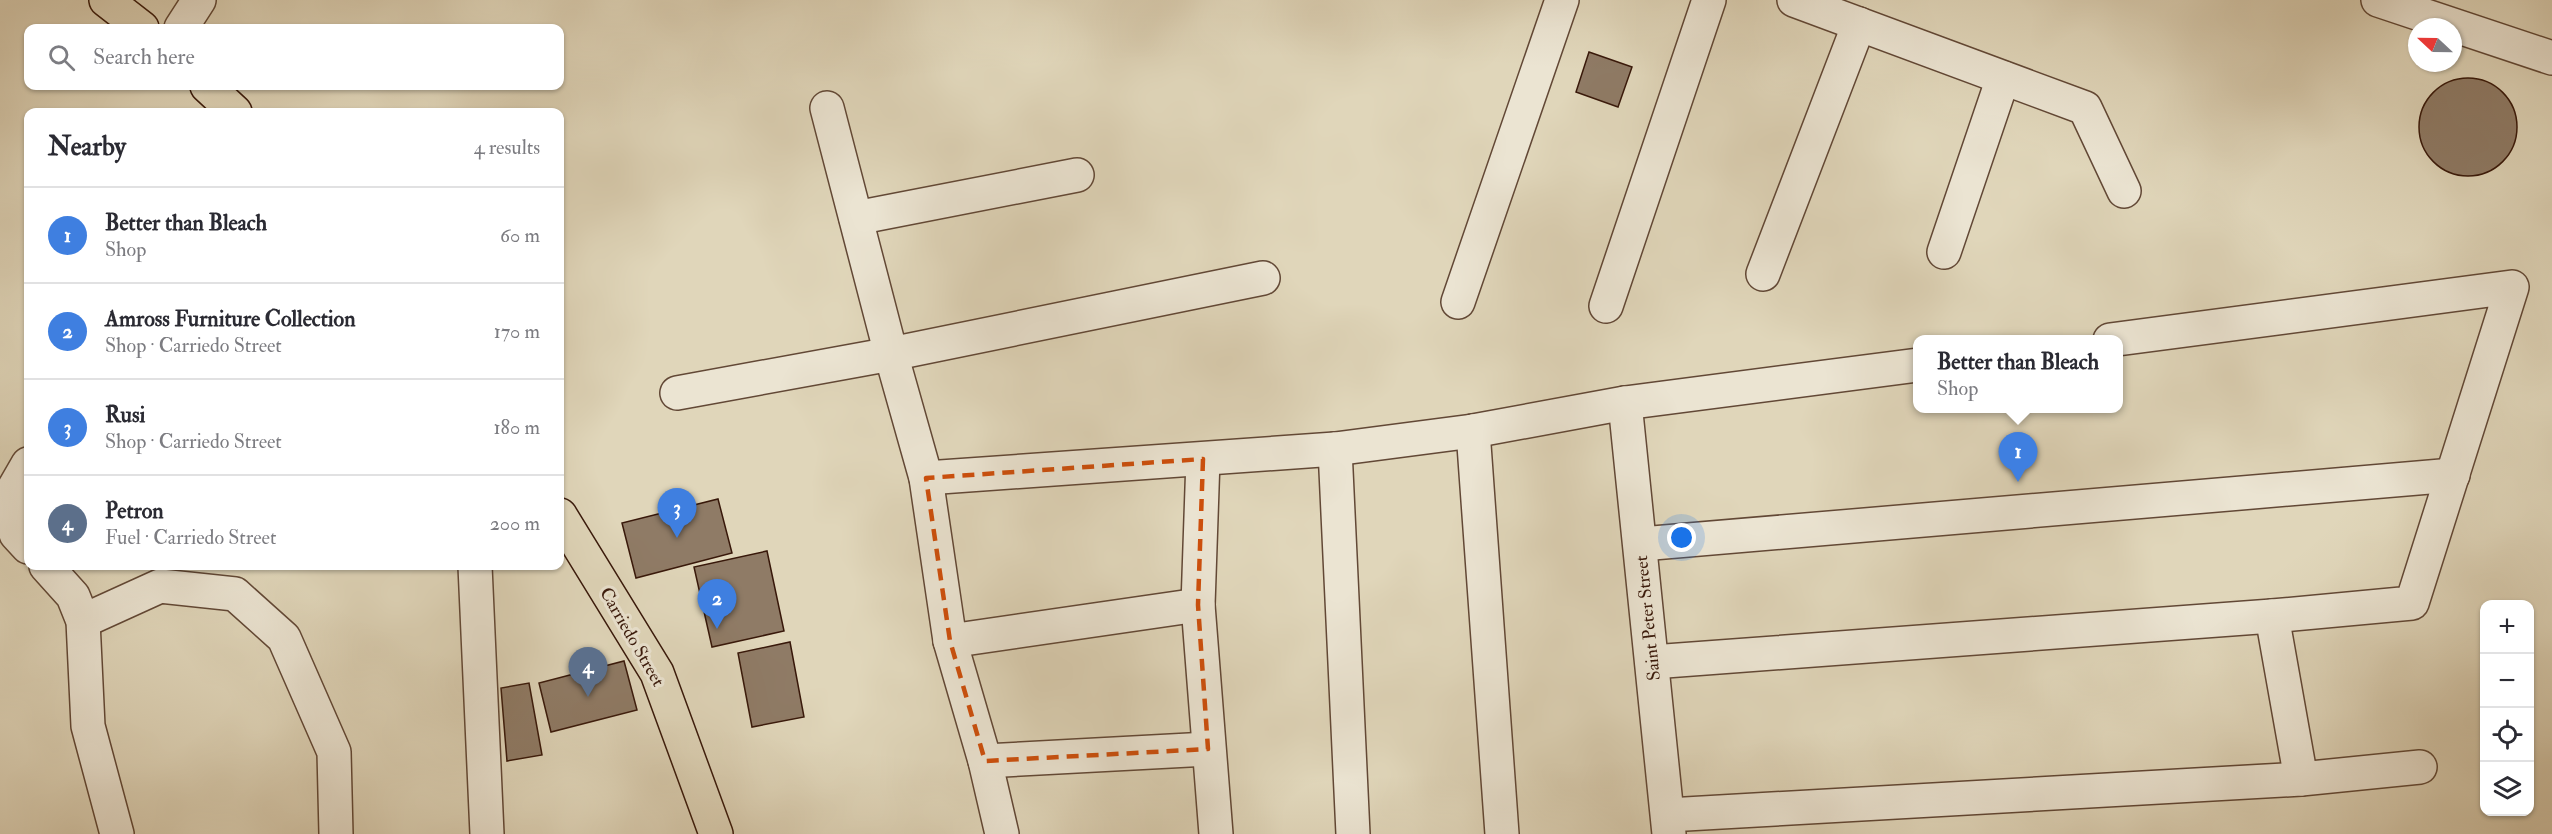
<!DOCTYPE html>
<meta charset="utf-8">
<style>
:root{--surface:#fff;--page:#f7f7f7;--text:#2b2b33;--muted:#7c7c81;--line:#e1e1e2;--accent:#0b8043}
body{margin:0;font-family:"IM FELL Double Pica",serif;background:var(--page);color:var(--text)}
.controls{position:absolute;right:18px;bottom:18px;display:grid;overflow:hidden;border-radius:12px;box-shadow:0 2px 4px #0004}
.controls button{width:54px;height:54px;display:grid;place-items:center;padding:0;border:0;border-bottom:2px solid var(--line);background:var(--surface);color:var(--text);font:30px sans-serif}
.compass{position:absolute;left:2408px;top:18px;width:54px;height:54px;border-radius:50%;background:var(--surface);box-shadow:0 2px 4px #0004;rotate:292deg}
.you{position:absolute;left:1682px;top:538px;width:21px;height:21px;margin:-15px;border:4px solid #fff;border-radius:50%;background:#1a73e8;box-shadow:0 0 0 9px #1a73e833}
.badge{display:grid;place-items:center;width:39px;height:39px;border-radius:50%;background:var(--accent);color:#fff;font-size:20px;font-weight:700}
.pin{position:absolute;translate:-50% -50px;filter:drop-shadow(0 2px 3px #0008)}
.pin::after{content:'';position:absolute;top:32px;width:21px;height:18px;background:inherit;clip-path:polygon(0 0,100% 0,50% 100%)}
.popup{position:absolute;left:1913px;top:335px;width:210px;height:78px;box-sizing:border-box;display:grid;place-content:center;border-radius:12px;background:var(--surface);filter:drop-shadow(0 2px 4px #0005);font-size:20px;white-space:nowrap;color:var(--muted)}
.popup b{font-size:22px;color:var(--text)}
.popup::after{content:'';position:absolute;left:50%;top:100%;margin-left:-12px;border:12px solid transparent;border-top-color:var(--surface)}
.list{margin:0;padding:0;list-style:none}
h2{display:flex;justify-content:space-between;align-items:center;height:78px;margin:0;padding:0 24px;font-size:26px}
h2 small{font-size:20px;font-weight:400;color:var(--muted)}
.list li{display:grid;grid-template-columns:39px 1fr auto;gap:18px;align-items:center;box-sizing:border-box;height:96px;padding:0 24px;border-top:2px solid var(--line)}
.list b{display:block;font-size:22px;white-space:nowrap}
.list p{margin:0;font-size:20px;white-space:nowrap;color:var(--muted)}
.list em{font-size:20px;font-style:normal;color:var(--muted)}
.icon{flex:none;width:33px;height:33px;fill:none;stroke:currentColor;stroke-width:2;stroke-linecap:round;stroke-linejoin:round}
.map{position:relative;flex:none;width:2552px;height:834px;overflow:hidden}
.search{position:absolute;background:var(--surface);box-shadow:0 2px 4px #0004;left:24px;top:24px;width:540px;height:66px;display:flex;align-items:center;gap:15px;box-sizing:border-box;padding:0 21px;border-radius:12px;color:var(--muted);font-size:22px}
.panel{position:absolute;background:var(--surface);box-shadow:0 2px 4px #0004;left:24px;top:108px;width:540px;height:462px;border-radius:12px}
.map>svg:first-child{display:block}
</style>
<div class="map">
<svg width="2552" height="834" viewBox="0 0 2552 834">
<rect width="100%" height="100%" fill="#e0d6ba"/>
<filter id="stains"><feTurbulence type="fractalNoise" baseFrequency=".00333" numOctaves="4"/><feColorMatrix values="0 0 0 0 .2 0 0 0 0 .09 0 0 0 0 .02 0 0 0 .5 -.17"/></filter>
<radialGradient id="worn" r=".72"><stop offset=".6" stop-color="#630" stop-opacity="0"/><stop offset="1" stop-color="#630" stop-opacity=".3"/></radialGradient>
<g fill="#8f7b66" stroke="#38180a" stroke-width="1.5">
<polygon points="1589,52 1632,67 1618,107 1576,92"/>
<circle cx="2468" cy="127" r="49"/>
<polygon points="718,499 732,553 636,578 622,523"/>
<polygon points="767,551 784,631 712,647 694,567"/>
<polygon points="790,642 804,717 752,727 738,653"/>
<polygon points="624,661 637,710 551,732 539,683"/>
<polygon points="529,683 542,755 507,761 501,688"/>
</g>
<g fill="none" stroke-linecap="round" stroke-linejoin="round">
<g stroke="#624836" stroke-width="36">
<g id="minor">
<polyline points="1794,0 2085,108 2124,191"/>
<polyline points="2378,0 2552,58"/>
<polyline points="181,28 199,0"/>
<polyline points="827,108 891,354 926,478 950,641 985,761 1002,834"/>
<polyline points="856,218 1077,175"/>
<polyline points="1944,252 2003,78"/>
<polyline points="1763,274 1859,24"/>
<polyline points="1458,302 1562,0"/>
<polyline points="1606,306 1709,0"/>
<polyline points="677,393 891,354 1263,278"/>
<polyline points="1625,403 1669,834"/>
<polyline points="1473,431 1502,834"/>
<polyline points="1335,449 1353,834"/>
<polyline points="1203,459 1198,605 1216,834"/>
<polyline points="28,464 9,497 16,534 28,547"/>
<polyline points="926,478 1335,449 1473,431 1625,403 1918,365"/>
<polyline points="1641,544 2453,475"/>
<polyline points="46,566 73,596 83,621 88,726 117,834"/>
<polyline points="475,566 487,834"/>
<polyline points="2272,616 2301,779"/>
<polyline points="83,621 160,586 235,594 284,638 334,752 336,834"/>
<polyline points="950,641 1198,605"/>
<polyline points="1652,662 2272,616 2412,603 2512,287 2110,340"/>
<polyline points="985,761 1208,749"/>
<polyline points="1668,815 2301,779 2420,767"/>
</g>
</g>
<g stroke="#38180a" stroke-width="36">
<g id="major">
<polyline points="106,0 142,28"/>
<polyline points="207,86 235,112"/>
<polyline points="560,515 657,673 716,834"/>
</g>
</g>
<use href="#minor" stroke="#ebe4d2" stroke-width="33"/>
<use href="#major" stroke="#e0d6ba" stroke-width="33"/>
</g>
<path fill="none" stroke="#ce4f0c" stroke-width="4.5" stroke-dasharray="12 8" stroke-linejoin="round" d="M1203,459l-5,146 10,144 -223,12 -35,-120 -24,-163z"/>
<g text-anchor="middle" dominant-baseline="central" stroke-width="6" stroke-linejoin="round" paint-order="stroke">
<g font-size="18" fill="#38180a" stroke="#ebe4d2">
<text transform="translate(1648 618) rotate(-96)">Saint Peter Street</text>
<text transform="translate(632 637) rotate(60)">Carriedo Street</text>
</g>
</g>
<rect width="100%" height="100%" filter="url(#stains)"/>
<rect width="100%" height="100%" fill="url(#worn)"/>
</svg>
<div class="controls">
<button>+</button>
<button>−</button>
<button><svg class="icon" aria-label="locate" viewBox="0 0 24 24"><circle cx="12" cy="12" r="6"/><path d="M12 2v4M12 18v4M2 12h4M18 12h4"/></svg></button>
<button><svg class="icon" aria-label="layers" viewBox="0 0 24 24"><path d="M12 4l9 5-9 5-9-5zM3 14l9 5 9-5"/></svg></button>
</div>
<svg class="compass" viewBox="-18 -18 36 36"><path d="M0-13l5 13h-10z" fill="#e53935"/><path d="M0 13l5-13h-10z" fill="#7c7c81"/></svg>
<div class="you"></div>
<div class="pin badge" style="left:2018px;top:482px;background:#3f7fe0">1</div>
<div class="popup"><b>Better than Bleach</b>Shop</div>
<div class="pin badge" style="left:717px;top:629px;background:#3f7fe0">2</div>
<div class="pin badge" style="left:677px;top:538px;background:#3f7fe0">3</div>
<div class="pin badge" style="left:588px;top:697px;background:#5c6f8a">4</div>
<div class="search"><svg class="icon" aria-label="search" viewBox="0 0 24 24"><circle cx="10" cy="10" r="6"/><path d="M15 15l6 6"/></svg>Search here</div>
<section class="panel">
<h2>Nearby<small>4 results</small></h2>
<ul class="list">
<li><span class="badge" style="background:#3f7fe0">1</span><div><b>Better than Bleach</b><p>Shop</p></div><em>60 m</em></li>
<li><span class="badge" style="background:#3f7fe0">2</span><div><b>Amross Furniture Collection</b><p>Shop · Carriedo Street</p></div><em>170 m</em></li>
<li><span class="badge" style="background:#3f7fe0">3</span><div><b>Rusi</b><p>Shop · Carriedo Street</p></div><em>180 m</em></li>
<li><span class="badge" style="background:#5c6f8a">4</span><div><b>Petron</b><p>Fuel · Carriedo Street</p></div><em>200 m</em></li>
</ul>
</section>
</div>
